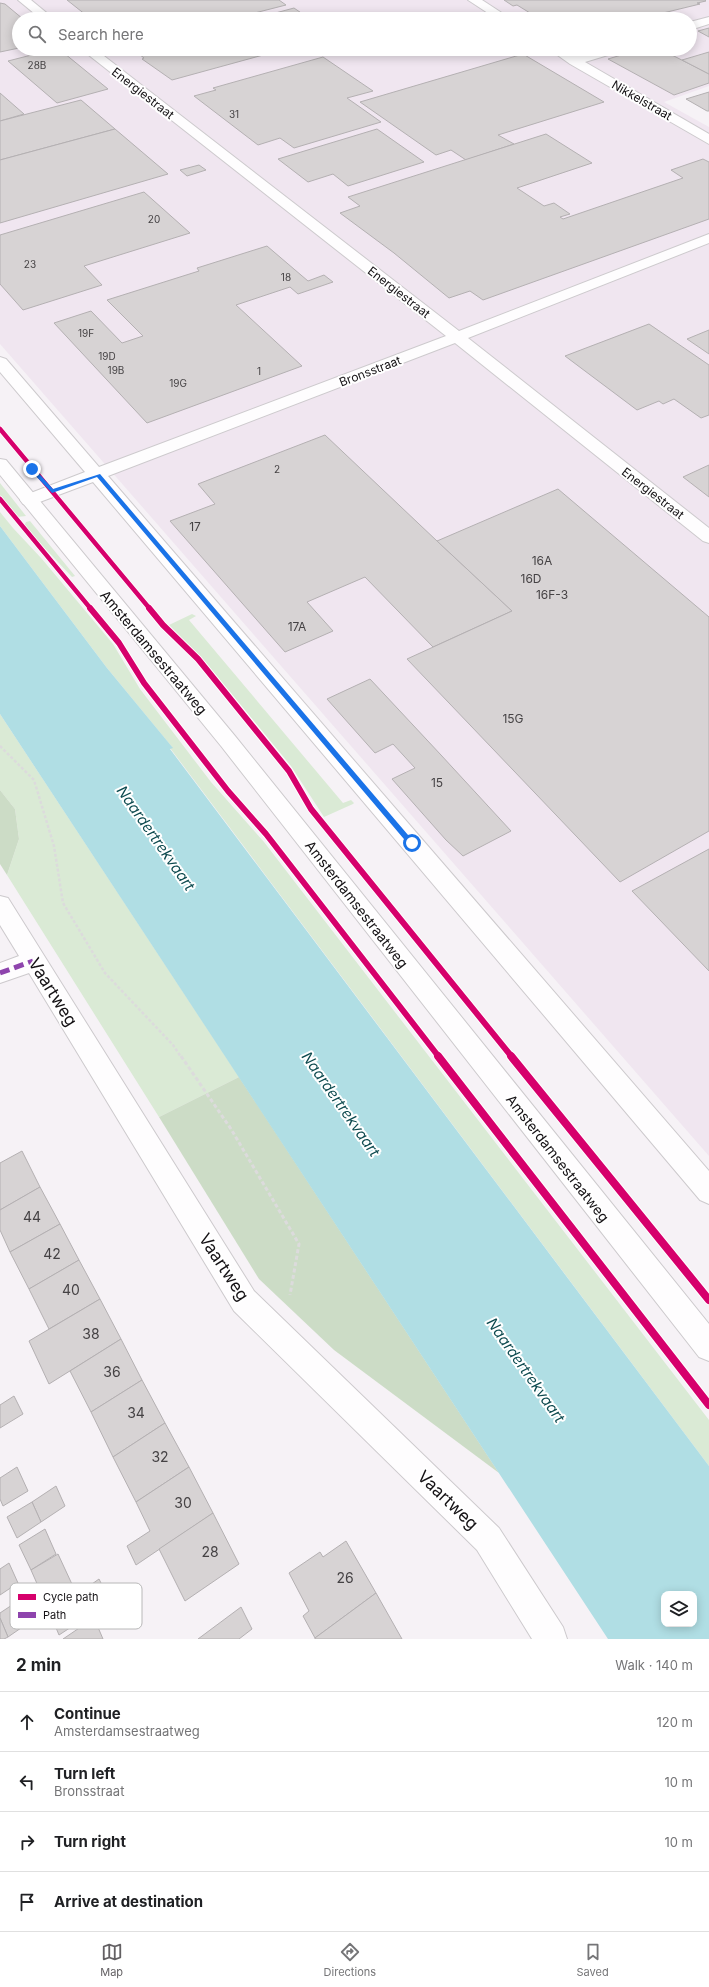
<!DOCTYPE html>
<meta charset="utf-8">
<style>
:root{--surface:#fff;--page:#f6f6f6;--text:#202124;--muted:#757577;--line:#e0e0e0;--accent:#636063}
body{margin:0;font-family:Inter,sans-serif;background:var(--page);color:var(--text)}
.controls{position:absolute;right:12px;bottom:12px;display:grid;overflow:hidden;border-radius:8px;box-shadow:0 2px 10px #0003}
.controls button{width:36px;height:36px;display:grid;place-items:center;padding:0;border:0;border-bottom:1px solid var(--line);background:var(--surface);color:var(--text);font:20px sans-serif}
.stop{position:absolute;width:12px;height:12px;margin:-9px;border:3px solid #1a73e8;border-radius:50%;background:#fff}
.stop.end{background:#1a73e8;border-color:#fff;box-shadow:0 1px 4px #0008}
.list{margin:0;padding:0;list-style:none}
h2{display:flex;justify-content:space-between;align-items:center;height:52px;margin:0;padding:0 16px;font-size:17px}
h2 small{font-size:13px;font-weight:400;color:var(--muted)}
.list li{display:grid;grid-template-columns:26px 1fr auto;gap:12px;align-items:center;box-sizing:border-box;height:60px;padding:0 16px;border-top:1px solid var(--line)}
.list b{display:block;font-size:15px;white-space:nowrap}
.list p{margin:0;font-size:13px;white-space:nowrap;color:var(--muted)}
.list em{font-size:13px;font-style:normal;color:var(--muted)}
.icon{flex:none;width:22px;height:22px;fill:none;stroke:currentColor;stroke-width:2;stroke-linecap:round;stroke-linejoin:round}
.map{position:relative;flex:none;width:709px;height:1639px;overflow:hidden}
.search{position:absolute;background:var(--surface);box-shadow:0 2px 10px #0003;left:12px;right:12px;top:12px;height:44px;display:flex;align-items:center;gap:10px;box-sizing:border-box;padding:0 14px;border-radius:22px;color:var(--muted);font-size:15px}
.sheet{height:292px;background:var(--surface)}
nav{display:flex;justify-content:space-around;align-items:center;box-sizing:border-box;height:56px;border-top:1px solid var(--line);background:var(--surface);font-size:11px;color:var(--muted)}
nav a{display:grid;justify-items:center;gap:2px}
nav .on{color:var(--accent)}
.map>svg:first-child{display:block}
</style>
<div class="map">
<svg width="709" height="1639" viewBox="0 0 709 1639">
<rect width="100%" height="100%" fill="#f6f2f6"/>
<path fill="#f0e6f0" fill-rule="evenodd" d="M0,0h709v86l-45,16 45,25v1029l-709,-812zM19,19h671v30h-671z"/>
<g fill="#daead5">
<polygon points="0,483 26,516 17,517 0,495"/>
<polygon points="0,512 13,528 42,559 113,644 140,689 211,782 264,842 709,1420 709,1466 170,748 172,747 107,668 0,526"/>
<polygon points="30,521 75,576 72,577 24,526 26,522"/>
<polygon points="192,614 196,616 189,620 343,803 351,800 354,803 353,804 324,817 291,766 207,664 169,625"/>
<polygon points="0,714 239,1077 159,1117 7,875 19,839 15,809 0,790"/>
</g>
<g fill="#ccdcc6">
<polygon points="0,790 15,809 19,839 7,875 0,864"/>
<polygon points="239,1077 499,1473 334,1350 259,1279 159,1117"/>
</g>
<path fill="#b0dee4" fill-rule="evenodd" d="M0,526l107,142 66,80 -3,1 539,717v173h-101l-608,-925zM664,1594h30v30h-30z"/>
<g fill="#d7d3d4" stroke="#b4b0b2">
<polygon points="67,0 279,0 286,5 231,19 91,19"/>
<polygon points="504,0 705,0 706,1 697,3 700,4 663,13 666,15 650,19 542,19 537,16 534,17 527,13 530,13 517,5 513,6"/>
<polygon points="0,3 5,4 23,19 19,19 19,48 0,52"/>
<polygon points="294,8 310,19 253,19"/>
<polygon points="709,28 709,37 698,31"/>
<polygon points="55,49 59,49 108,89 57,103 8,61"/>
<polygon points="137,49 285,49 172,80 142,59 144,58 134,50"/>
<polygon points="641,49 670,49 676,52 670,54 709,74 709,83 674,95 608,59"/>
<polygon points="709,52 709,74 682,60"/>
<polygon points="523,54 604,102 498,135 514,144 466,160 451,150 436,155 360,102"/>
<polygon points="323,57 373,91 347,98 381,122 294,148 280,138 258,145 194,96 216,90 213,88"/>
<polygon points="709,92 709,111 707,111 686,99"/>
<polygon points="0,93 24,114 0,121"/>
<polygon points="81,100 115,129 0,160 0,121"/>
<polygon points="115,129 168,174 0,223 0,160"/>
<polygon points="377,129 424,162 348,186 333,174 308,182 278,159"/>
<polygon points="546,134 592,163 517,188 544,206 554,203 570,214 560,217 563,219 683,178 671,170 703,159 709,162 709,219 483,300 470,291 449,298 394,253 340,213 360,206 348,197"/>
<polygon points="199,165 206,170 187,176 180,170"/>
<polygon points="144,192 190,233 84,266 102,285 23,310 0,284 0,235"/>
<polygon points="267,246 308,281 324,275 333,282 298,294 290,287 236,305 302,366 147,423 54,323 91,311 122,343 143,336 107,300 199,271 197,268"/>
<polygon points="649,324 709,365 709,415 701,418 674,399 663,404 659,401 637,410 565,356"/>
<polygon points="709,330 709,354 687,339"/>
<polygon points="325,435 437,541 512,611 433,647 365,577 307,602 333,631 285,652 170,521 215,504 198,484"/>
<polygon points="709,465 709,497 683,477"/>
<polygon points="558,489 709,617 709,831 620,882 407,659 512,611 437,541"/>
<polygon points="370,679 441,755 511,831 463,856 446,840 392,779 415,768 393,744 375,753 327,699"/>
<polygon points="709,849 709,971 632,891"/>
<polygon points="22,1151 40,1187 0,1210 0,1163"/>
<polygon points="40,1187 60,1224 10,1252 0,1230 0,1210"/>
<polygon points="60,1224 79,1260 29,1289 10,1252"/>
<polygon points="79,1260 100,1299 49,1329 29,1289"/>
<polygon points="100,1299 121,1339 49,1384 29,1341"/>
<polygon points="121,1339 142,1380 91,1412 70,1371"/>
<polygon points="142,1380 165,1423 113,1457 91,1412"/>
<polygon points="14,1396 23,1414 0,1428 0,1405"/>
<polygon points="165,1423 189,1467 136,1502 113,1457"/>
<polygon points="17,1467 28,1491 3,1506 0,1499 0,1478"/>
<polygon points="189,1467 213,1513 136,1565 127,1546 150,1531 136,1502"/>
<polygon points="56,1486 65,1506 41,1522 32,1502"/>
<polygon points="32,1502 41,1522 17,1538 7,1517"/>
<polygon points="213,1513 239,1564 185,1601 159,1549"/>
<polygon points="45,1529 56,1554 31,1570 19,1545"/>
<polygon points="346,1541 376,1593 315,1638 303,1616 309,1611 289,1573 320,1552 323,1557"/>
<polygon points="58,1554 77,1595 50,1613 31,1570"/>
<polygon points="9,1563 18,1583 0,1595 0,1569"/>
<polygon points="99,1579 110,1601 85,1618 75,1596"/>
<polygon points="376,1593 402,1639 315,1639 315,1638"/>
<polygon points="75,1596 85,1618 59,1635 50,1613"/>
<polygon points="24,1597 34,1619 8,1637 0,1618 0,1613"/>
<polygon points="241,1607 252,1629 239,1639 198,1639"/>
<polygon points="0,1618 8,1637 4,1639 0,1639"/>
<polygon points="94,1618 103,1639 63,1639"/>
</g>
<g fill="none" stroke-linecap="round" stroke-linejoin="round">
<g stroke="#cdcacd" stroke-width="2">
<g id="minor">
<polygon points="18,0 31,0 54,19 41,19"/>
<polygon points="468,0 482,0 511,19 497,19"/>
<polygon points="709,17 709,24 690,30 690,22"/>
<polygon points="81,49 95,49 459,331 709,234 709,243 468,338 709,528 709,543 703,541 455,343 108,476 709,1171 709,1204 700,1200 93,482 29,506 23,504 20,500 23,496 85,472 0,372 0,357 6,359 99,467 446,336"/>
<polygon points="549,49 564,49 576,56 601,49 620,49 618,52 585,62 709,134 709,144 570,64"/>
<polygon points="0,896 8,898 254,1291 499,1528 563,1627 567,1639 532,1639 477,1550 234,1311 29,973 0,983 0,963 19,956 0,925"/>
</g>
</g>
<g stroke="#cdcacd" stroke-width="2">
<polygon id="tertiary" points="0,459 6,460 235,736 709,1324 709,1361 699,1357 221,746 0,475"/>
</g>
<polyline stroke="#dcdbdc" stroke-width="2.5" stroke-dasharray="3 2" stroke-linecap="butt" points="0,746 34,780 54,846 63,903 105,973 173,1045 181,1057"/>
<polyline stroke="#dcdbdc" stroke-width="3" stroke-dasharray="4 2.5" stroke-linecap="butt" points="181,1056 231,1129 299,1244 290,1295"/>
<use href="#minor" fill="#fefdfe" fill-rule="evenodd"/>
<use href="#tertiary" fill="#fefdfe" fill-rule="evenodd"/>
<polyline stroke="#8e44ad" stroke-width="5" stroke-dasharray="10 5" stroke-linecap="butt" points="0,973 33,961"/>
<g stroke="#fff" stroke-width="6">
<g id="cycleway-far2">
<polyline points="0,429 150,609"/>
<polyline points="0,499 91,609"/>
</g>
</g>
<g stroke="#fff" stroke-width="8">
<g id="cycleway-far1">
<polyline points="90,608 119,643 144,683 228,791 266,834 439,1057"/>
<polyline points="149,608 163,625 198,659 289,771 311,809 512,1057"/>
</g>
</g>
<g stroke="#fff" stroke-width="10">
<g id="cycleway">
<polyline points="438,1056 709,1405"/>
<polyline points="511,1056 709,1300"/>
</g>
</g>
<use href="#cycleway-far2" stroke="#d6006c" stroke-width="4.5"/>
<use href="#cycleway-far1" stroke="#d6006c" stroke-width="6"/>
<use href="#cycleway" stroke="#d6006c" stroke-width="8"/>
</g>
<polygon fill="#1a73e8" points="30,468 34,468 53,489 100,474 414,842 414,845 409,845 97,477 52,493 30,470"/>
<g text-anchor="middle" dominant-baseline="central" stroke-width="4" stroke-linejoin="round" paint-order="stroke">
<g font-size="10" fill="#454244">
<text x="37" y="65">28B</text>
<text x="234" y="114">31</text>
<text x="154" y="219">20</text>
<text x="30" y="264">23</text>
<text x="286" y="277">18</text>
<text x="86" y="333">19F</text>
<text x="107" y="356">19D</text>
<text x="116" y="370">19B</text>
<text x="259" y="371">1</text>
<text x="178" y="383">19G</text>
<text x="277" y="469">2</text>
</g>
<g font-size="12" fill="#141114" stroke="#fff">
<text transform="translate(143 93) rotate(38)">Energiestraat</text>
<text transform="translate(642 100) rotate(30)">Nikkelstraat</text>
<text transform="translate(399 292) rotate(38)">Energiestraat</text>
<text transform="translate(370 371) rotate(-21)">Bronsstraat</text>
<text transform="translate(653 493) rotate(38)">Energiestraat</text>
</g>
<g font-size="12" fill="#454244">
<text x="195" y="526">17</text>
<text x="542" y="560">16A</text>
<text x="531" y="578">16D</text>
<text x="552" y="594">16F-3</text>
<text x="297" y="626">17A</text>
<text x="513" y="718">15G</text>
<text x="437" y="782">15</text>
</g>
<g font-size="14" fill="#141114" stroke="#fff">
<text transform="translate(154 652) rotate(50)">Amsterdamsestraatweg</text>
<text transform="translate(357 904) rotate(52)">Amsterdamsestraatweg</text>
<text transform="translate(558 1158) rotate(52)">Amsterdamsestraatweg</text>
</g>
<g font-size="14" fill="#454244">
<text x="32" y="1216">44</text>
<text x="52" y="1253">42</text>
<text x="71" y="1289">40</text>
<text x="91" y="1333">38</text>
<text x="112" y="1371">36</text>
<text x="136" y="1412">34</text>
<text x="160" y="1456">32</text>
<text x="183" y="1502">30</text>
<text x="210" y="1551">28</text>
<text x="345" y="1577">26</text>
</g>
<g font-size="15" font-style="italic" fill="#0d4a4f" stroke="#fff">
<text transform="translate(156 838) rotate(55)">Naardertrekvaart</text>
<text transform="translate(341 1104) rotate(55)">Naardertrekvaart</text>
<text transform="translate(526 1370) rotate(55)">Naardertrekvaart</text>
</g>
<g font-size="17" fill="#141114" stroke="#fff">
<text transform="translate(53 992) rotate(58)">Vaartweg</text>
<text transform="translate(224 1267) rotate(57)">Vaartweg</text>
<text transform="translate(448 1500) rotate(44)">Vaartweg</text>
</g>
</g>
<rect x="10" y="1583" width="132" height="46" rx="6" fill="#fff" stroke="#b8b8b8" stroke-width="1"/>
<rect x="18" y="1594" width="18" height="6" fill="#d6006c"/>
<rect x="18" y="1612" width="18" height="6" fill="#8e44ad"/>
<g font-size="11" fill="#141114">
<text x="43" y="1601">Cycle path</text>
<text x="43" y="1619">Path</text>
</g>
</svg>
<div class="controls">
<button><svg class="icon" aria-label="layers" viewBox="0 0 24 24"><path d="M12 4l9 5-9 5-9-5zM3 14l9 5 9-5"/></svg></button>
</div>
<div class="stop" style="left:412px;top:843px"></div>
<div class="stop end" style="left:32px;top:469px"></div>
<div class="search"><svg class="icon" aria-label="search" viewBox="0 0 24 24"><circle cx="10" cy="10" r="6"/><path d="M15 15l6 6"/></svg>Search here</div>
</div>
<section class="sheet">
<h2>2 min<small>Walk · 140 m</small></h2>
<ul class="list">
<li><svg class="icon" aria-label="ahead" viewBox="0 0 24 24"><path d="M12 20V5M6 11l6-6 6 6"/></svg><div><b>Continue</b><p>Amsterdamsestraatweg</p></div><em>120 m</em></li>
<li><svg class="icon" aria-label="left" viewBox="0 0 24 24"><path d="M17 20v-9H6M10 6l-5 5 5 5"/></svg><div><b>Turn left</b><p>Bronsstraat</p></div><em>10 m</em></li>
<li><svg class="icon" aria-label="right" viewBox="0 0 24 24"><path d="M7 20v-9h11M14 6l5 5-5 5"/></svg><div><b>Turn right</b></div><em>10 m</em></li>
<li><svg class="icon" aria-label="arrive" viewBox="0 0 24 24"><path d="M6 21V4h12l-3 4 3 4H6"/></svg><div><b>Arrive at destination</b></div></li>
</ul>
</section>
<nav>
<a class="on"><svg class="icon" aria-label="map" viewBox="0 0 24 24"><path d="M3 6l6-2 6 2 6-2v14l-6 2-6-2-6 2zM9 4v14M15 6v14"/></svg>Map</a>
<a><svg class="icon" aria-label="directions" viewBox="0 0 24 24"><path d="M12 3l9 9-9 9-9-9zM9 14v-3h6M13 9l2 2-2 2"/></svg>Directions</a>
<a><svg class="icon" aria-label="saved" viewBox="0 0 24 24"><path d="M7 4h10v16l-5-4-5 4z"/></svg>Saved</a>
</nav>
